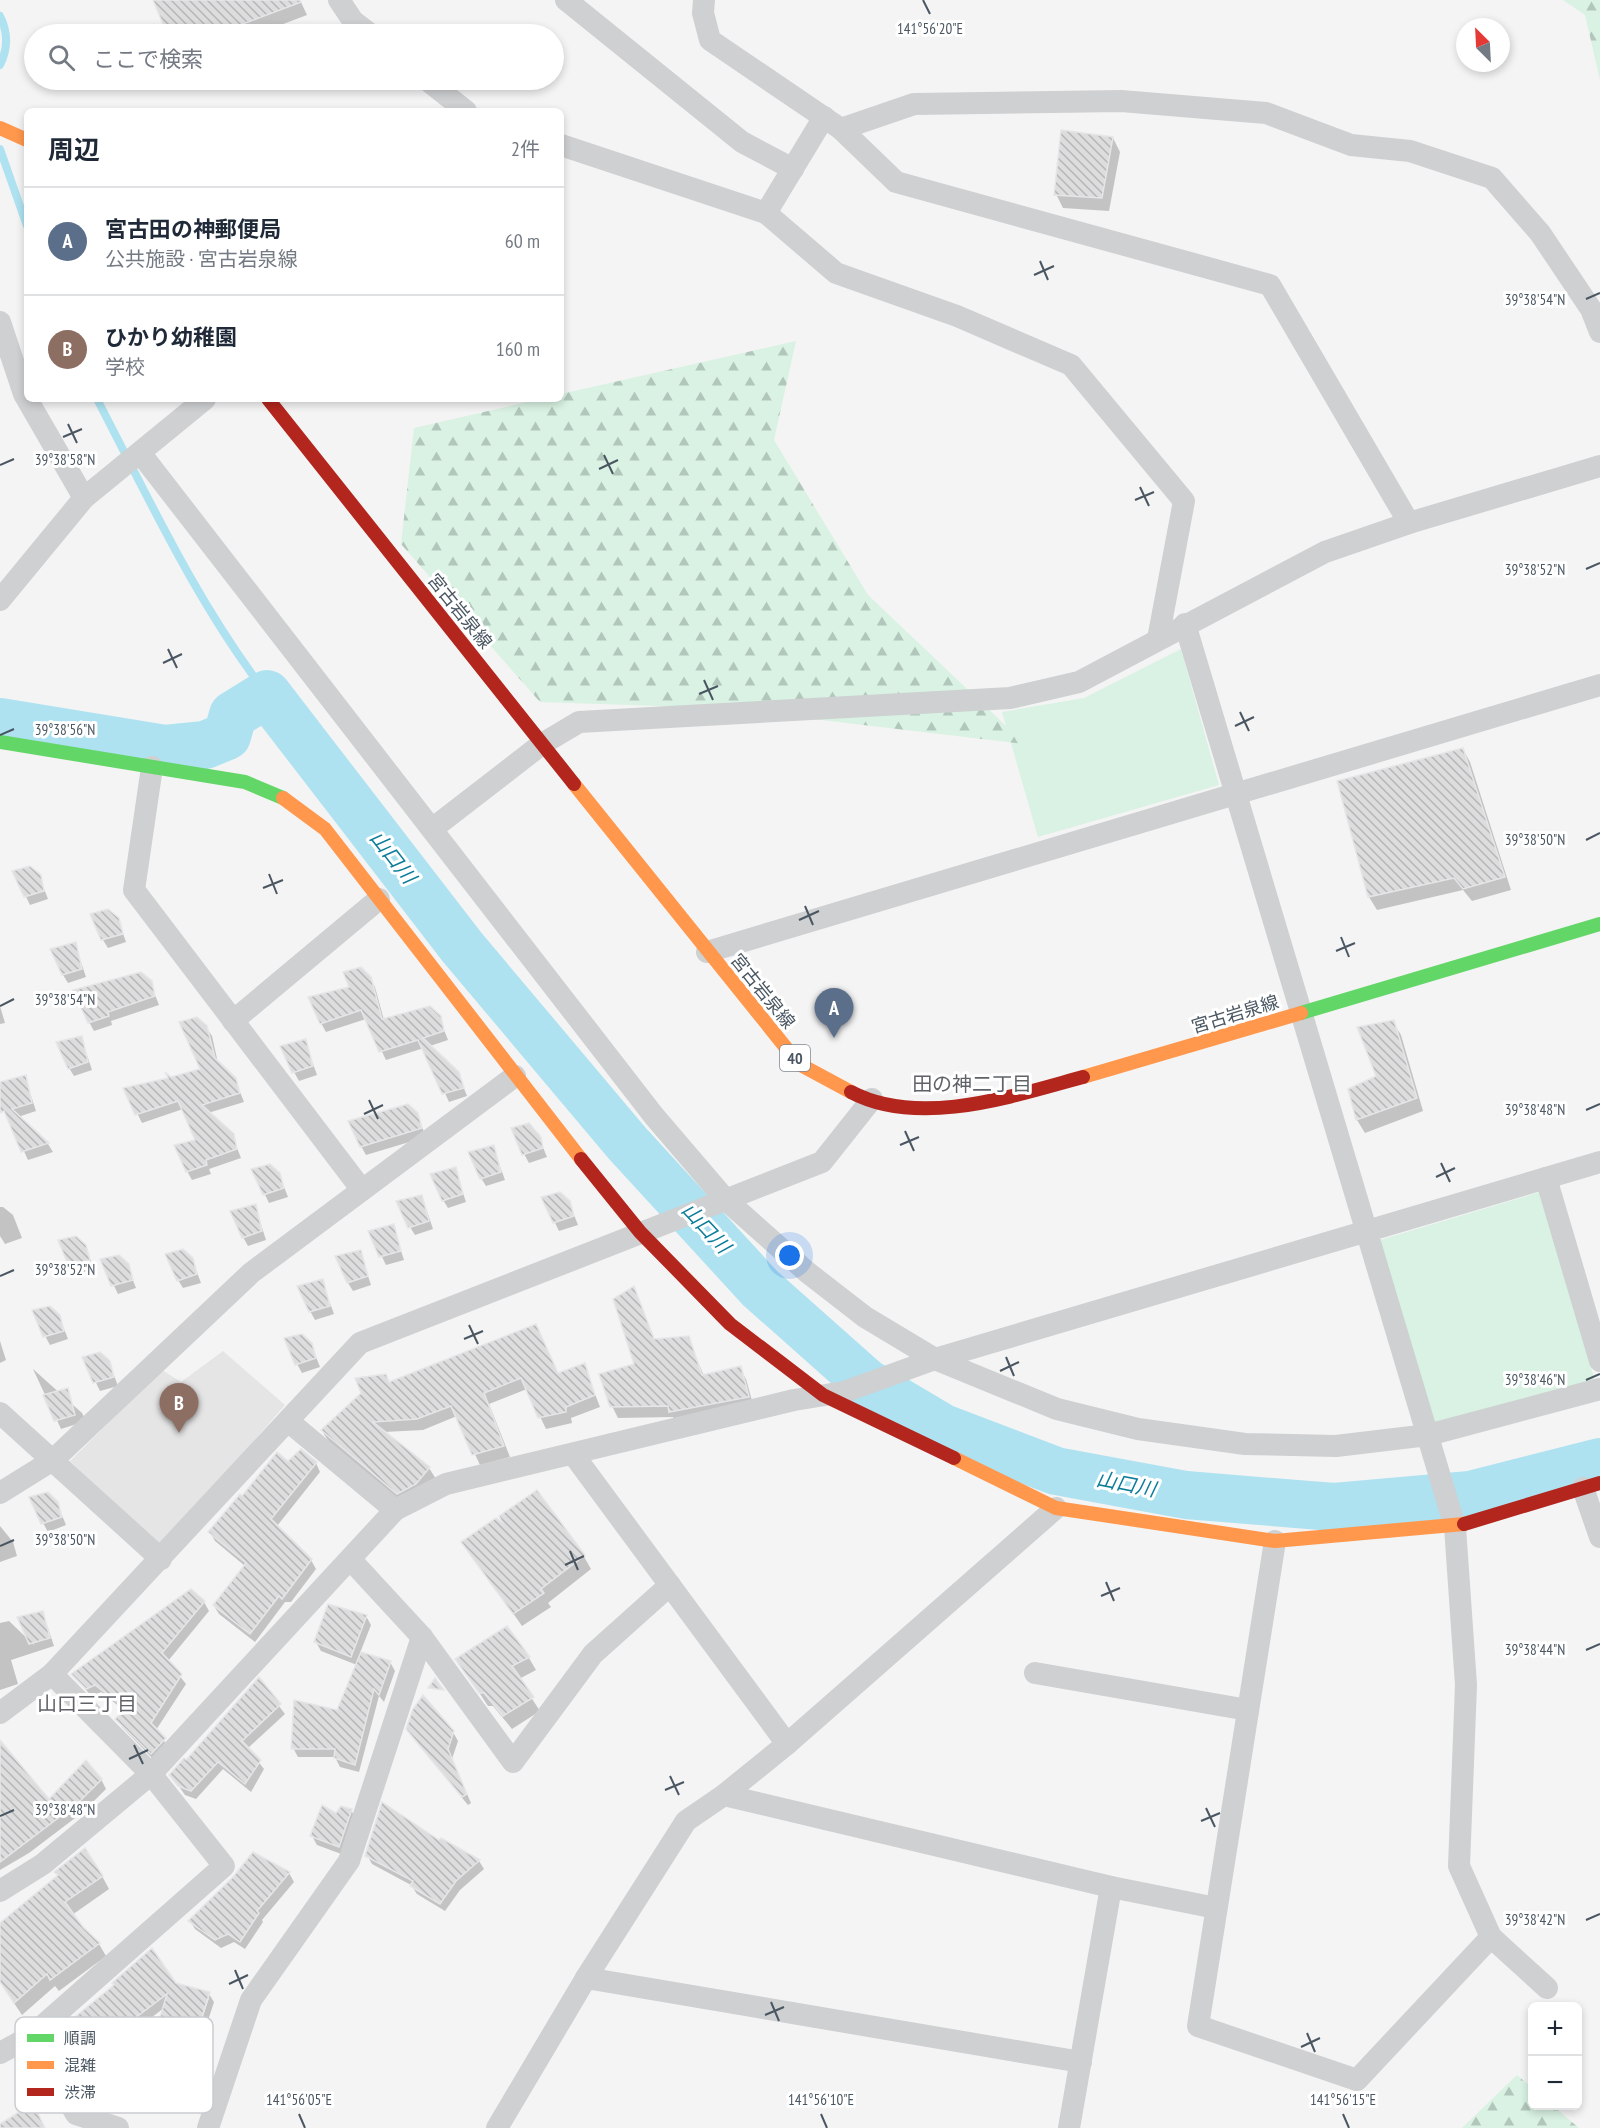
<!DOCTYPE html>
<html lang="ja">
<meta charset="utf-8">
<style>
:root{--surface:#fff;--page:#f6f6f7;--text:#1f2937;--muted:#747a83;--line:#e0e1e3;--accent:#b45309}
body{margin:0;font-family:"PT Sans Narrow","Noto Sans JP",sans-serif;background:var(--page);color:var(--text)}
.controls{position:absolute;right:18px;bottom:18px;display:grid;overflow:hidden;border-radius:9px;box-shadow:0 3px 9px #0003}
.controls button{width:54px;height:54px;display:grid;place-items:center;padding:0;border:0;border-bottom:2px solid var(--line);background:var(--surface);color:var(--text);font:30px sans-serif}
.compass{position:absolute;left:1456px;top:18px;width:54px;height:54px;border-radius:50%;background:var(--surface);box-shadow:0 3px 9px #0003;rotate:336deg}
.you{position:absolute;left:790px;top:1256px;width:21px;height:21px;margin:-15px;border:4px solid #fff;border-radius:50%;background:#1a73e8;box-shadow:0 0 0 9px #1a73e833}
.badge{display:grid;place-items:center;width:39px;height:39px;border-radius:50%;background:var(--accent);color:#fff;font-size:20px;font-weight:700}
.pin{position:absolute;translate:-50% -50px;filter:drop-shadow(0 2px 3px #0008)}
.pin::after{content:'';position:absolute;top:32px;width:21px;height:18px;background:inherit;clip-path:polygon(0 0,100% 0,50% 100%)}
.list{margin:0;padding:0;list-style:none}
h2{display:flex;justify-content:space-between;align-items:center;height:78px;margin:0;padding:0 24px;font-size:26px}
h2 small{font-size:20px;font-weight:400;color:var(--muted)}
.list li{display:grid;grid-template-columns:39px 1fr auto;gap:18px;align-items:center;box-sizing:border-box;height:108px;padding:0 24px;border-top:2px solid var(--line)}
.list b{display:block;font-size:22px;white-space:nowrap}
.list p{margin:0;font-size:20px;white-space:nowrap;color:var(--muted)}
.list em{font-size:20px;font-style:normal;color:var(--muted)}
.icon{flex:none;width:33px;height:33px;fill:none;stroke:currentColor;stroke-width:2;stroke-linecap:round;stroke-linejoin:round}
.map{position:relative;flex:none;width:1600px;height:2128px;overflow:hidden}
.search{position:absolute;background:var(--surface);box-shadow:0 3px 9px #0003;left:24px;top:24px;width:540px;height:66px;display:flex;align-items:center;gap:15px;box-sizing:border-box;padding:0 21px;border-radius:33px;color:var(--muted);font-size:22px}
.panel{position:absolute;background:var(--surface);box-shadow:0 3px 9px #0003;left:24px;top:108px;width:540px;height:294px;border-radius:9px}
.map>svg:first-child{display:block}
</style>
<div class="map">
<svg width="1600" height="2128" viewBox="0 0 1600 2128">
<defs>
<pattern id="forest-firs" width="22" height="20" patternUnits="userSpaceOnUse" patternTransform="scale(1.5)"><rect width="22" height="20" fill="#d9f2e3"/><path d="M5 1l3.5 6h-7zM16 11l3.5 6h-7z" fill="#b2c7bb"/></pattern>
<pattern id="building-back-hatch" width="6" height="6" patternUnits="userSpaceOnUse" patternTransform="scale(1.5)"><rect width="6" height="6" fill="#ddddde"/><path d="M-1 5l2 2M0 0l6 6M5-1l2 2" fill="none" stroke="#b5b6b7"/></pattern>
</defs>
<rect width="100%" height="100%" fill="#f4f4f4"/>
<polygon fill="#e6e5e6" points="223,1351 285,1405 162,1547 70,1461 162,1370 181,1382"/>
<g fill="#d9f2e3">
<polygon points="1181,649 1219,785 1038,837 1002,712 1084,698"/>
<polygon points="1540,1192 1595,1381 1433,1424 1380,1240"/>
</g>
<g fill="url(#forest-firs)">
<polygon points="1563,0 1600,0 1600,80 1585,15"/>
<polygon points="796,341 774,440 868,595 1025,744 720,708 540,702 401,544 414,428 540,399 561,399 561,394"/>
<polygon points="1517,2075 1532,2088 1532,2106 1553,2106 1579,2128 1462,2128"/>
</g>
<g fill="#0003">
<polygon points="155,0 300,0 307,15 257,34 168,34"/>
<polygon points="1113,138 1120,152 1109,211 1063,208 1056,194"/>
<polygon points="1463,749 1470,762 1511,890 1472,901 1463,890 1377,910 1369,897"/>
<polygon points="14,872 39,876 48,899 30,905"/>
<polygon points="118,919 126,942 108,948 103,940"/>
<polygon points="75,944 86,977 68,983 63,975"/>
<polygon points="370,978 375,987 384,1020 439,1017 448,1040 430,1046 458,1073 467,1096 449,1102 424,1048 386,1060 366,1019 326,1032 321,1023 351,988"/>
<polygon points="150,982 159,1005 111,1021 112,1025 94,1031 89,1022"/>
<polygon points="0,1006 5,1023 0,1024"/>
<polygon points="1393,1022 1401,1035 1423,1111 1365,1133 1357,1120 1350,1090 1378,1077"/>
<polygon points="206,1027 212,1036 218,1063 235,1079 244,1102 208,1113 232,1135 241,1158 209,1169 211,1174 192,1180 187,1171 197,1141 183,1109 142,1123 125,1089 202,1070"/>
<polygon points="81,1037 92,1070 74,1076 69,1068"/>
<polygon points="305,1041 317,1075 299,1081 294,1072"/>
<polygon points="25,1077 36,1111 18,1117 48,1144 53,1152 28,1160 0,1099 0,1082"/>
<polygon points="417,1114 426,1137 366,1155 361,1146"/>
<polygon points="539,1138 547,1157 529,1163 524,1154"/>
<polygon points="493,1147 505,1180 486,1186 481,1178"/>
<polygon points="455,1169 466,1202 448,1208 443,1200"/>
<polygon points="253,1170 279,1174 288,1197 269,1203"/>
<polygon points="422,1196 433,1229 415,1235 410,1227"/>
<polygon points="543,1198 569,1202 578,1225 559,1231"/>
<polygon points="255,1206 266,1240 248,1246 243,1237"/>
<polygon points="0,1207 3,1207 13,1215 22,1238 5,1244 0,1236"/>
<polygon points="393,1226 404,1260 386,1265 370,1232"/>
<polygon points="85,1246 94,1269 76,1275 71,1266"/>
<polygon points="360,1252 371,1285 353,1291 348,1283"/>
<polygon points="192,1259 201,1283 183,1288 178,1280"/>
<polygon points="102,1261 127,1265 136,1288 118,1294"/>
<polygon points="322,1281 334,1314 315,1320 310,1311"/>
<polygon points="634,1288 655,1340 688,1338 704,1376 740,1368 746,1379 754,1408 677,1423 673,1417 618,1418 612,1406 636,1365"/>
<polygon points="59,1316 68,1339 50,1345 45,1336"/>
<polygon points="0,1341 6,1360 0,1363"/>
<polygon points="311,1344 320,1367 302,1373 297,1364"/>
<polygon points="84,1358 109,1362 118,1386 100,1391"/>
<polygon points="584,1365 600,1407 571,1418 572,1423 546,1429 527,1389 489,1404 510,1457 480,1465 457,1416 423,1430 384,1432 429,1468 436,1479 404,1504 329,1442 322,1431 390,1384 559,1375"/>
<polygon points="33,1369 82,1413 86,1421 61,1429"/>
<polygon points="288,1463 316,1463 320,1472 277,1526 311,1560 316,1569 291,1602 285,1602 255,1642 219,1614 214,1606 245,1566 215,1541 210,1532 242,1498"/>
<polygon points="57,1503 66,1525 48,1532 43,1523"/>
<polygon points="0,1526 13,1542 17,1556 0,1562"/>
<polygon points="463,1542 583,1555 591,1569 548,1603 551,1607 522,1626"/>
<polygon points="191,1591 204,1602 209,1611 168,1661 186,1684 156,1730 169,1748 156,1762 122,1727 117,1719 125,1711 101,1692 92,1697 75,1677"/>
<polygon points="43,1613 54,1646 11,1660 18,1684 0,1690 0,1623 9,1621 34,1645 22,1618"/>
<polygon points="366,1616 371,1625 360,1653 390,1662 395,1671 384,1702 379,1696 359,1772 340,1767 335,1757 298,1757 293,1748 338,1711 357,1665 321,1651 316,1642"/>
<polygon points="529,1658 536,1670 519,1679 540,1711 512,1729 493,1706 488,1706 457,1659"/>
<polygon points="259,1680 285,1714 248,1748 264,1769 251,1792 223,1769 196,1799 185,1795 171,1775 186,1762"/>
<polygon points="453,1732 458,1741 452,1759 471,1803 468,1805 413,1738"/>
<polygon points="0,1744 49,1801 101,1779 106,1789 83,1812 29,1853 0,1870"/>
<polygon points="351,1810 356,1819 344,1855 317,1845 312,1836 336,1815"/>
<polygon points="441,1840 479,1861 484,1869 460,1890 445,1911 417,1894 411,1885 372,1864 367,1855"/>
<polygon points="254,1854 289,1873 294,1882 262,1920 263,1922 245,1949 234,1942 221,1948 195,1929 190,1921 234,1878"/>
<polygon points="56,1872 102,1876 109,1889 72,1915 99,1944 106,1956 59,1991 55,1986 22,2015 0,1982 0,1925 59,1876"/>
<polygon points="175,1985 209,1994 214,2002 196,2058 190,2056 209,1998 206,1998 187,2056 160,2049 155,2041 164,2008 103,2054 102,2052 69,2073 50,2039"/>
</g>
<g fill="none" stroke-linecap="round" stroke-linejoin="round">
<g stroke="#aee2f0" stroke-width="8">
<path d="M0,16c8,16 8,33 0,49"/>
<polyline points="0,149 27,226"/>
<path d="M97,399c52,100 101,206 170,295"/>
</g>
<polyline stroke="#aee2f0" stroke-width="48" points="0,722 165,749 205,745 227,736 233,715 267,694 462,947 627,1143 760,1288 867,1383 943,1428 1056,1471 1186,1495 1334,1507 1470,1495 1600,1462"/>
</g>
<g fill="url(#building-back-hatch)" stroke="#e5e6e7" stroke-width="1.5">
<polygon points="153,0 300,0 301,2 216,34 167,34"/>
<polygon points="1061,130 1113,137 1102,198 1054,195"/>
<polygon points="1463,748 1505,877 1463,889 1454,878 1368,897 1337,781"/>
<polygon points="30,866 41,875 44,891 24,897 12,871"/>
<polygon points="108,909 119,918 123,934 101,940 90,914"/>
<polygon points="76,942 82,969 62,975 50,949"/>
<polygon points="361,967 371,977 382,1019 430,1006 441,1016 444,1031 423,1038 459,1072 464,1088 442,1094 418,1040 379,1052 361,1010 320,1024 308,997 349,987 343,972"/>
<polygon points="141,972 152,981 155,996 108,1012 109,1016 88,1023 73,990"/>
<polygon points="197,1017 207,1026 215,1058 236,1078 240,1093 202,1105 234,1134 237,1149 206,1160 207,1165 186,1172 174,1145 195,1140 178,1101 135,1115 123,1088 168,1078 165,1072 171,1077 200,1069 179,1022"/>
<polygon points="1394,1020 1417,1098 1356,1120 1348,1089 1376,1076 1357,1027"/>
<polygon points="82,1036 88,1062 68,1069 56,1042"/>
<polygon points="306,1039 313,1066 292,1073 280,1046"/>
<polygon points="26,1075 32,1103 12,1109 49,1143 21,1152 4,1111 0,1113 0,1082"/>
<polygon points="408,1104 418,1113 422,1128 360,1147 348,1121"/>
<polygon points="529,1123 541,1137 543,1148 522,1155 511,1128"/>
<polygon points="494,1145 501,1172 480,1179 468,1152"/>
<polygon points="270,1164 280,1173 284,1188 263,1195 251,1169"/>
<polygon points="456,1167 463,1194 442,1201 430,1174"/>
<polygon points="560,1192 570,1201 574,1216 553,1223 541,1197"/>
<polygon points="422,1195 429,1221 408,1228 396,1201"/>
<polygon points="256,1204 262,1231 242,1238 230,1211"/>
<polygon points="394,1224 401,1251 379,1257 368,1231"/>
<polygon points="76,1236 86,1245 90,1260 69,1267 58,1240"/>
<polygon points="183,1249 193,1258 197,1274 177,1281 165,1254"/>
<polygon points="361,1250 368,1276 347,1283 335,1256"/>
<polygon points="119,1255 129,1264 133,1280 111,1286 100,1259"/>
<polygon points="323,1279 330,1306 309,1312 297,1286"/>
<polygon points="634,1286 654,1339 689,1336 702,1375 741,1366 749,1397 669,1412 668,1406 610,1407 599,1374 634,1364 613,1299"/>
<polygon points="50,1306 60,1315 64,1331 43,1337 32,1310"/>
<polygon points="536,1324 558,1373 585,1363 595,1395 566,1407 566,1412 538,1418 521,1378 484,1393 504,1446 472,1455 451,1406 417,1419 373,1422 430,1467 416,1484 397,1494 321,1430 361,1393 355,1378 386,1374 389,1382"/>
<polygon points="302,1334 312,1343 316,1358 295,1365 284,1338"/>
<polygon points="100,1352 110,1361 114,1377 93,1383 82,1357"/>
<polygon points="68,1388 75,1415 54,1421 43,1395"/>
<polygon points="301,1449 317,1462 271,1519 312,1559 282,1599 279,1596 250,1634 213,1605 246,1563 208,1532 240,1494 242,1496 277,1452 288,1461"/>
<polygon points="537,1490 585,1555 541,1589 544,1593 513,1614 461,1542 496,1518 502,1522 499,1516"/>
<polygon points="48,1492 58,1502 62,1517 41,1524 29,1497"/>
<polygon points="191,1589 205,1601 162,1653 182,1674 151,1723 166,1738 151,1754 115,1719 126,1709 95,1685 86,1689 71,1674"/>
<polygon points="328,1604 367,1615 351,1657 314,1642"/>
<polygon points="43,1611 50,1638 29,1644 17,1617"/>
<polygon points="507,1626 530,1657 512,1666 534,1697 503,1716 484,1693 479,1693 455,1659"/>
<polygon points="361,1652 391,1661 379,1695 374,1689 355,1765 334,1758 335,1749 291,1749 294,1700 337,1710"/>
<polygon points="259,1677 281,1704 242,1741 261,1760 245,1784 218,1762 191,1791 178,1786 169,1775 184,1758 186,1760"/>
<polygon points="435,1678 444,1690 428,1688"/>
<polygon points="423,1695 454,1731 448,1749 467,1794 462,1797 406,1729 413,1709"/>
<polygon points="0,1740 49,1799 86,1760 102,1779 78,1803 0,1862"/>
<polygon points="382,1802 439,1840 441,1838 480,1860 456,1881 440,1904 410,1886 413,1881 365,1856"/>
<polygon points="322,1805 336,1813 341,1806 352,1809 339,1847 310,1836"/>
<polygon points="85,1848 103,1876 65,1902 83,1927 100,1943 50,1980 47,1974 14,2003 0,1982 0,1923 58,1875 54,1872"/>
<polygon points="253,1852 290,1872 257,1911 259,1913 240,1942 228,1934 215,1940 188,1921 233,1877"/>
<polygon points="152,1948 176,1983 210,1992 191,2050 153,2041 167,1994 98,2046 96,2044 63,2065 48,2039 114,1985 112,1983"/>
<polygon points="33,2103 45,2128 0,2128 0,2124"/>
</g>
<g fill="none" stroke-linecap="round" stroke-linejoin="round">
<g stroke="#ced0d2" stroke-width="22">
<polyline points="339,0 353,21 370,34"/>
<polyline points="566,0 742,142 793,169"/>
<polyline points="704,0 703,13 710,40 841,129 896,182 1270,285 1409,523"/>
<polyline points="427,80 466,111"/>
<polyline points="841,129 914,104 1121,101 1266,113 1351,145 1410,151 1492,178 1540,233 1591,309 1600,332"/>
<polyline points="561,145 766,213 824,117"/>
<polyline points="766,213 836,273 957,316 1071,365 1184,501 1158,639"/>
<polyline points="0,322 24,394 84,498"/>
<polyline points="141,454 654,1116 725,1199 807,1272 865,1317 935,1359 1057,1409 1138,1429 1245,1444 1336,1446 1428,1435 1600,1389"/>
<polyline points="0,600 84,498 205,399"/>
<polyline points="1185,624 1455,1527 1466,1685 1459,1866 1491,1937 1547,1988"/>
<polyline points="152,767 134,890 362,1190"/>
<polyline points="432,829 542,744 579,722 1010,698 1079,682 1325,552 1409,523 1600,466"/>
<polyline points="707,952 1600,685"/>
<polyline points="233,1021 379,899"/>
<polyline points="1546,1178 1600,1361"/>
<polyline points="0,1413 161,1559"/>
<polyline points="288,1421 395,1510"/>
<polyline points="573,1454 787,1744"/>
<polyline points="1583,1488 1600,1537"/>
<polyline points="0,1493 53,1460 251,1273 515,1076"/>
<polyline points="1275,1541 1198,2026 1357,2080 1491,1937"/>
<polyline points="350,1559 422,1637 513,1762 593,1654 670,1585"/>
<polyline points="1035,1673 1248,1710"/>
<polyline points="0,1713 52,1674 360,1343 822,1162 872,1099"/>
<polyline points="724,1795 1111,1887"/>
<polyline points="0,1891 43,1864 151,1774 395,1510 446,1484 794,1400 844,1392 935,1359 1600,1162"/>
<polyline points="586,1978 1081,2062"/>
<polyline points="31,2036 76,2114 118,2128"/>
<polyline points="0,2053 31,2036 224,1866 151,1774 52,1674"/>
<polyline points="208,2128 251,2000 349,1861 422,1637"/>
<polyline points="497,2128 586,1978 686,1821 724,1795 787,1744 1056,1508"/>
<polyline points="1069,2128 1111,1887 1216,1908"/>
</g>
<g stroke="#63d668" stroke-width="14">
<polyline points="0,742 245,782 283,798"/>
<polyline points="1301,1013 1600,924"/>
</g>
<g stroke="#ff974d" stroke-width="14">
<polyline points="0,128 27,140"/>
<polyline points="574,784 799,1064 851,1092"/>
<polyline points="283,798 325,829 581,1159"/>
<polyline points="1083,1077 1301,1013"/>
<polyline points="954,1458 1056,1508 1275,1541 1464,1524"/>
</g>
<g stroke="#b3261e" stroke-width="14">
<polyline points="268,399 574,784"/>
<path d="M851,1092c68,36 162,4 232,-15"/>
<polyline points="581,1159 640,1232 730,1324 823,1395 954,1458"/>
<polyline points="1464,1524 1600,1483"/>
</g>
</g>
<path fill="none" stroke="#4a5661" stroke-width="2" d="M923,0l7,14M1040,261l8,19M1034,275l20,-9M1586,299l14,-6M68,424l9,19M63,437l19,-8M604,455l9,19M0,465l14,-6M599,469l19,-9M1140,487l9,19M1135,500l19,-8M1586,569l14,-6M168,649l9,19M163,663l19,-9M704,680l9,20M699,694l19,-8M1240,712l9,19M1235,726l19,-9M0,735l14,-6M1586,840l14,-7M269,874l8,20M263,888l20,-8M805,906l8,19M799,920l20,-9M1341,937l8,20M1336,951l19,-8M0,1006l14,-7M369,1100l9,19M1586,1110l14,-6M364,1114l19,-9M905,1131l9,20M900,1145l19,-8M1441,1163l9,19M1436,1177l19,-9M0,1276l14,-6M469,1325l9,19M464,1339l19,-8M1006,1357l8,19M1000,1371l19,-9M1586,1380l14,-6M0,1546l14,-6M570,1551l8,19M565,1565l19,-9M1106,1582l8,19M1101,1596l19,-8M1586,1650l14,-6M134,1745l9,19M129,1759l19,-9M670,1776l9,19M665,1790l19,-8M1206,1808l9,19M0,1816l14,-6M1201,1821l19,-8M1586,1920l14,-6M235,1970l8,19M229,1984l19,-9M771,2002l8,19M765,2015l19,-8M1307,2033l8,19M1301,2047l19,-9M299,2114l6,14M821,2114l6,14M1343,2114l6,14"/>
<g text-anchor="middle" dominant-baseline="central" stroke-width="6" stroke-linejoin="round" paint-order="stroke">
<rect fill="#fff" stroke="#808990" stroke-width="1.5" x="780" y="1045" width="30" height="26" rx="4.5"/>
<g font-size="16" font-weight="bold" fill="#4a5661">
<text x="795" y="1058">40</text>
</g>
<g font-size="18" fill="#4a5661" stroke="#fff">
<text transform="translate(460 611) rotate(51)">宮古岩泉線</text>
<text transform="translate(763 991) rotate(51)">宮古岩泉線</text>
<text transform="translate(1235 1014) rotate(-17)">宮古岩泉線</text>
</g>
<g font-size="20" font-style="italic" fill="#0c7c9b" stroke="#fff">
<text transform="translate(393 857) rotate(52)">山口川</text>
<text transform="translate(706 1228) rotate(47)">山口川</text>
<text transform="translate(1126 1484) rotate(11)">山口川</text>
</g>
<g font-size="20" fill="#5f6368" stroke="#fff">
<text x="972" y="1084">田の神二丁目</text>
<text x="87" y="1704">山口三丁目</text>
</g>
</g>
<rect x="15" y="2017" width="198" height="96" rx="9" fill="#fff" stroke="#c9ccd0" stroke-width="1.5"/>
<rect x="27" y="2034" width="27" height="8" fill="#63d668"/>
<rect x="27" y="2061" width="27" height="8" fill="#ff974d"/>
<rect x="27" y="2088" width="27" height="8" fill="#b3261e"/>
<g font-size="16" fill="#4a5661">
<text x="64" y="2044">順調</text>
<text x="64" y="2071">混雑</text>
<text x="64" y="2098">渋滞</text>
</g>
<g font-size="15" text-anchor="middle" fill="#4a5661" stroke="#fff" stroke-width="6" stroke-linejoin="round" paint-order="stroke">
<text x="930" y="34">141°56'20"E</text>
<text x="1535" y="305">39°38'54"N</text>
<text x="65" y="465">39°38'58"N</text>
<text x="1535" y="575">39°38'52"N</text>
<text x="65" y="735">39°38'56"N</text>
<text x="1535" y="845">39°38'50"N</text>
<text x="65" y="1005">39°38'54"N</text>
<text x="1535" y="1115">39°38'48"N</text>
<text x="65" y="1275">39°38'52"N</text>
<text x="1535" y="1385">39°38'46"N</text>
<text x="65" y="1545">39°38'50"N</text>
<text x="1535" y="1655">39°38'44"N</text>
<text x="65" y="1815">39°38'48"N</text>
<text x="1535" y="1925">39°38'42"N</text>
<text x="299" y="2105">141°56'05"E</text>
<text x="821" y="2105">141°56'10"E</text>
<text x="1343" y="2105">141°56'15"E</text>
</g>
</svg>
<div class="controls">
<button>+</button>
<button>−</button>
</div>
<svg class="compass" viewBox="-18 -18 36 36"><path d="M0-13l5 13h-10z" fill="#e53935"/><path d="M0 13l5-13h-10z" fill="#747a83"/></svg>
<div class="you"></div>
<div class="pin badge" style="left:834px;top:1038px;background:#5c6f8a">A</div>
<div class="pin badge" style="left:179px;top:1433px;background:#8d6e63">B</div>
<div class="search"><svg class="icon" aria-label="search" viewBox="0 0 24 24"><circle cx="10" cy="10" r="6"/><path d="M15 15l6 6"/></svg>ここで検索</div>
<section class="panel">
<h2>周辺<small>2件</small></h2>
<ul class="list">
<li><span class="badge" style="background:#5c6f8a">A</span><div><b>宮古田の神郵便局</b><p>公共施設 · 宮古岩泉線</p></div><em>60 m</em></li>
<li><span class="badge" style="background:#8d6e63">B</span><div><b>ひかり幼稚園</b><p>学校</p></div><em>160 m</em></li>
</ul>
</section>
</div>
